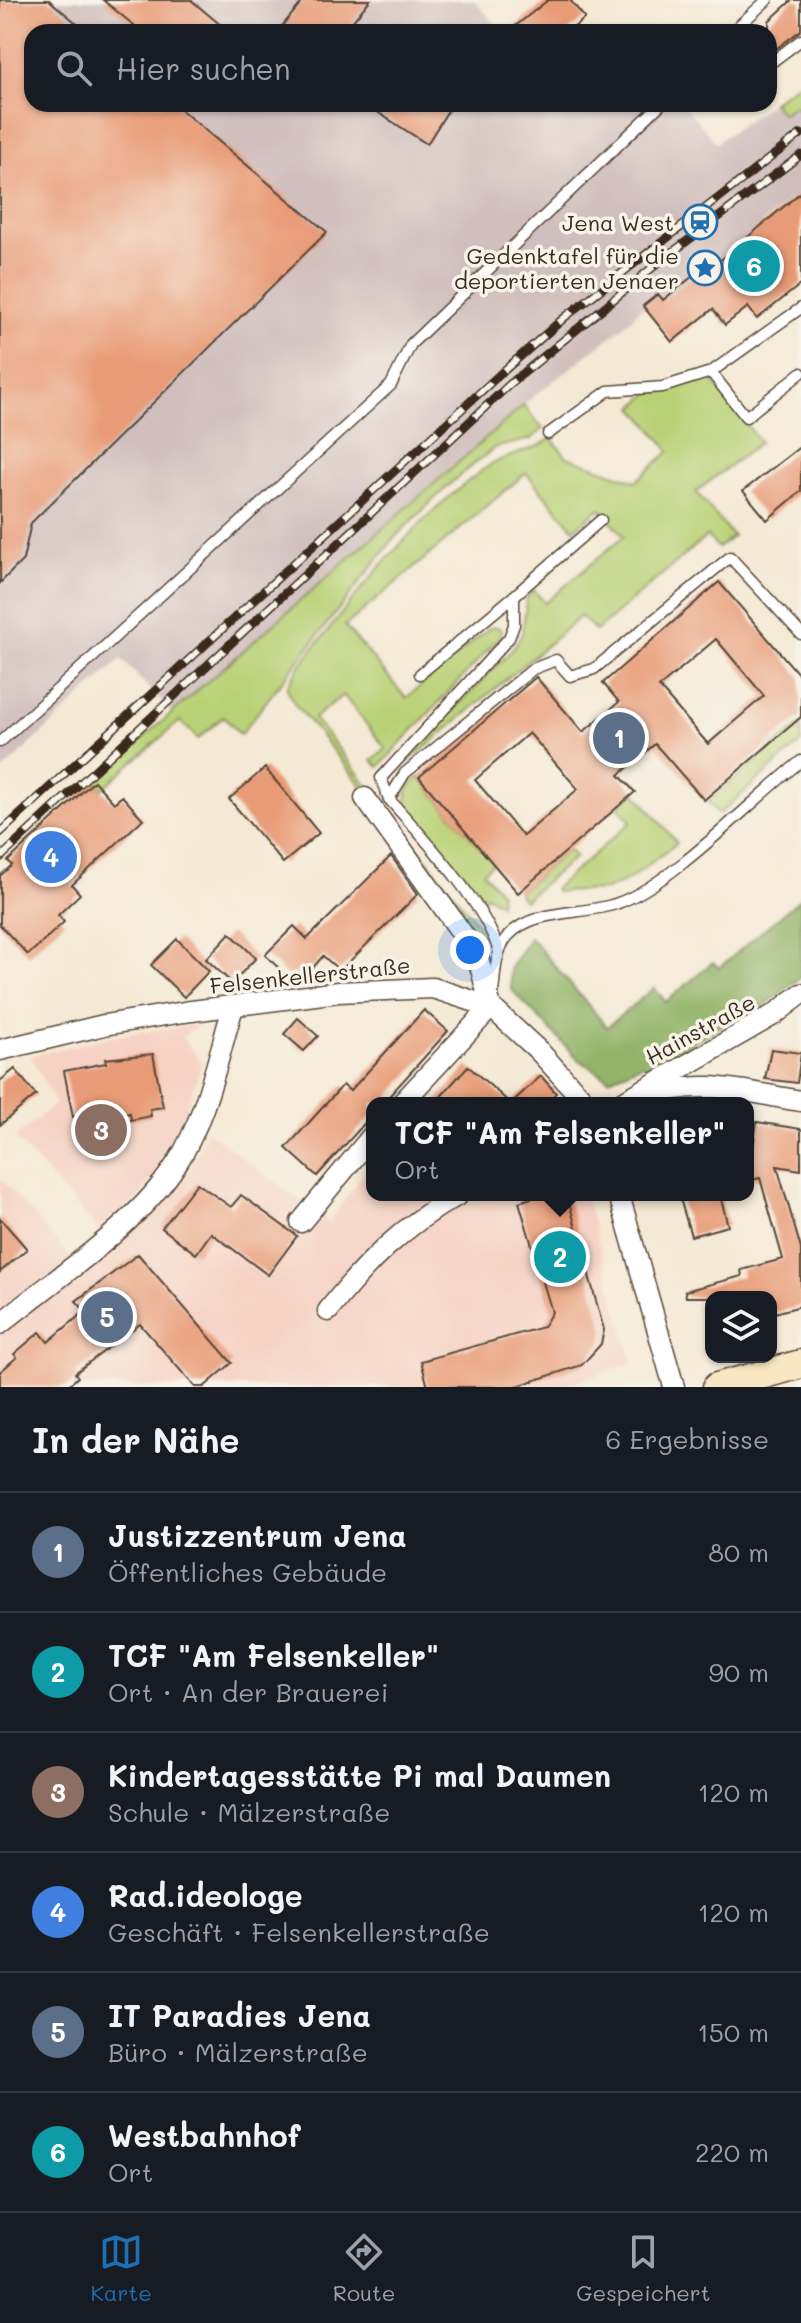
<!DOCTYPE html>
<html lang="de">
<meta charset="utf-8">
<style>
:root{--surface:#171b24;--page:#242831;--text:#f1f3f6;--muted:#9ea1a6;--line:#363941;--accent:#1f6fb2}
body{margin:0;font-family:Mali,sans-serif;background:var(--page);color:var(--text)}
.controls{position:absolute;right:24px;bottom:24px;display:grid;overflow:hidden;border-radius:16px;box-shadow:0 2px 6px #0004}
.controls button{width:72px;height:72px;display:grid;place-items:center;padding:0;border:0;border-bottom:2px solid var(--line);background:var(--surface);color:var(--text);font:40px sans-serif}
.you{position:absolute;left:470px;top:950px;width:28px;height:28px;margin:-20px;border:6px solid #fff;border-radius:50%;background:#1a73e8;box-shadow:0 0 0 12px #1a73e833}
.badge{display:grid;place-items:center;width:52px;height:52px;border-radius:50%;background:var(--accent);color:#fff;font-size:26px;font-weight:700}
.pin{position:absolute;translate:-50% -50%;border:4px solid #fff;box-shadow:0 2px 8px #0006}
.popup{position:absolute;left:366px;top:1097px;width:388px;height:104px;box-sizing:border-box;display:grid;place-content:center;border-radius:16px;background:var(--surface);filter:drop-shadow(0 2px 6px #0005);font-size:26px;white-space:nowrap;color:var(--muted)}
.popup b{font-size:30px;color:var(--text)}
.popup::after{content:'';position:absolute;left:50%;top:100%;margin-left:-16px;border:16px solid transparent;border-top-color:var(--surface)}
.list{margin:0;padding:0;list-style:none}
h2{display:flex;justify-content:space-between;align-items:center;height:104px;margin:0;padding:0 32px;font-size:34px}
h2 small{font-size:26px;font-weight:400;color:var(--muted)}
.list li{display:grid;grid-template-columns:52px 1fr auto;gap:24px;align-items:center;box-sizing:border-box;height:120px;padding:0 32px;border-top:2px solid var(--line)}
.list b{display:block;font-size:30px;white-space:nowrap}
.list p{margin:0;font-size:26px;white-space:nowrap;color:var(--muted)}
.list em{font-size:26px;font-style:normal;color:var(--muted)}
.icon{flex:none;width:44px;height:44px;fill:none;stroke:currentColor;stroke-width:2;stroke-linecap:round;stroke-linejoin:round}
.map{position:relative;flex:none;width:801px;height:1387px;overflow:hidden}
.search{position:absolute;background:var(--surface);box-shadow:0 2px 6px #0004;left:24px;right:24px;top:24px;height:88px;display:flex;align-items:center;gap:20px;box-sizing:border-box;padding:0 28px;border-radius:24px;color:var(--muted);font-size:30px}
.sheet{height:824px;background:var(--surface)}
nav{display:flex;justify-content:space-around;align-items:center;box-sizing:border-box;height:112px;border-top:2px solid var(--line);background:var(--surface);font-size:22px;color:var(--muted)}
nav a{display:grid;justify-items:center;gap:4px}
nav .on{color:var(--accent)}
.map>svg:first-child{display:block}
</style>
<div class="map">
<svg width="801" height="1387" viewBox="0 0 801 1387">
<rect width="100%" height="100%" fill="#f7f3e8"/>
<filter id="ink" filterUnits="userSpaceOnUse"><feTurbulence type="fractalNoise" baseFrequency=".0125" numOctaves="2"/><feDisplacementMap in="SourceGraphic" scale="16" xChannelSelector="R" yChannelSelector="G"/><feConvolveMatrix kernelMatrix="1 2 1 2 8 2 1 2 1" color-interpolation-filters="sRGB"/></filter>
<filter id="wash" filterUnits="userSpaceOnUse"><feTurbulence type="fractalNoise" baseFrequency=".006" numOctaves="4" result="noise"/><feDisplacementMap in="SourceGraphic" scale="32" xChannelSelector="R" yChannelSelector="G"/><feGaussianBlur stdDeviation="1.8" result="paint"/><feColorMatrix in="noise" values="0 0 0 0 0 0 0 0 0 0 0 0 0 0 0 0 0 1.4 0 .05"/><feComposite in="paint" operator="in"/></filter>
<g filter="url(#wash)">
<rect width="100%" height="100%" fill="#f5e9d5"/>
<g fill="#f6d2c4">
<polygon points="180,1026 197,1026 182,1037 202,1063 188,1104 153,1177 135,1201 98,1230 15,1138 56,1103 30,1056 111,1037"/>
<polygon points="207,1131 329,1222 372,1162 372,1195 585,1195 633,1363 560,1387 0,1387 0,1178 84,1272 141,1224 166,1196 189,1169"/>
</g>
<polygon fill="#d1bfbe" points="0,0 474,0 502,32 32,32 32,104 581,104 586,109 592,104 683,104 716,143 772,102 782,113 795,104 801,111 801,192 762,223 764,226 665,302 658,294 643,306 623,327 523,405 172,713 121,659 0,773"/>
<g fill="#b9d176" stroke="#7a7e4a" stroke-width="2">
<polygon points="801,81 801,111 795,105 782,114 772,102"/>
<path d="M710,378l50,64 -64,50 37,44 -15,12 -11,-12 -111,95 -15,-15 -173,146 -2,-3 105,-108 11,-17 5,-38 7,-6 11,13 79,-67 -24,-28 -26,21 -48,-56 -181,153 61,72 83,-70 9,-1 4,4 -3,7 -120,129 -7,-7 14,-11 -43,-54 -29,23 156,196 12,18 -2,14 -87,-122 -99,-121 -7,-15c10,-22 28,-41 43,-60 46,-59 94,-115 154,-159 20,-15 49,-16 67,-31l16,19 69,24 34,-30 -36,-44 15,-14z"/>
<polygon points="524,405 543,429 531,439 494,448 452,482 396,536 240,735 224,716 198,739 180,721 102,789 94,781"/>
<polygon points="801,724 801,743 719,814 708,802"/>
<path d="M419,777l74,86 -10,9 17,20v12l-13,-9 -3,3 -76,-89c-4,-15 -1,-22 11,-32z"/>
<polygon points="635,792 677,843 630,879 606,890 556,892 554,889 631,822 619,807"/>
<polygon points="568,850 575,857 524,900 518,893"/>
</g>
<polygon fill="#92b367" stroke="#666e42" stroke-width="2" points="801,898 801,977 742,1023 727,1022 649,1068 642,1064 609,1079 579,1060 511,989 510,968 530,937 607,1027 654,988 666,1002 713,962 719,968"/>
<g id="blocks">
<g fill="#e99b77" fill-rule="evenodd">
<polygon points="0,0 49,0 87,32 32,32 32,104 174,104 327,232 31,523 23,560 0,583"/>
<polygon points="103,0 191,0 229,32 142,32"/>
<polygon points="304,0 370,0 344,32 277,32"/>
<polygon points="548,0 570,0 585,18 568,32 508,32"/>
<polygon points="792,0 801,0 801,30 769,54 769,21"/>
<polygon points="365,104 452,104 427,144"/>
<polygon points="801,192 801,284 757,319 748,307 725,325 713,309 672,342 643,306 658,294 663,300 713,260 716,264"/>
<polygon points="801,446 801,491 767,520 743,491"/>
<path d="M719,582l82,95v40l-97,83 -49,-56 -36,31 16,17 -117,101 -99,-116 117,-100 47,55 36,-30 -16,-19zM716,639l48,57 -56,48 -49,-57zM529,733l49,56 -55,47 -48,-56z"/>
<polygon points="265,768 319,833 283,863 229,799"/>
<polygon points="94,781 114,803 122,796 143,819 72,885 80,894 58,915 64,922 28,955 0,925 0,876 12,865 8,861"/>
<polygon points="391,856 418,894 340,971 323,956 311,970 286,975 265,955 294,926 307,939"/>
<polygon points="230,933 256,958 232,983 206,959"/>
<polygon points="177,939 209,971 184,997 151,965"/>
<polygon points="424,1010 448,1031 383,1103 372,1103 372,1115 317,1176 286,1148 343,1085 350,1091"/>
<polygon points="298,1018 318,1036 304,1051 284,1034"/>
<polygon points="771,1049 801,1053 797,1083 765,1079"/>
<polygon points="153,1054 163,1107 150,1109 151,1116 131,1120 130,1113 97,1119 96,1113 73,1117 64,1071 106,1063 105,1059"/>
<polygon points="468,1066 510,1103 435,1103"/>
<polygon points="15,1069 36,1095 0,1125 0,1081"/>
<polygon points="541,1076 556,1093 546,1103 511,1103"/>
<polygon points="757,1122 801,1129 801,1170 777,1166 801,1249 801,1306 771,1314 771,1297 686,1297 685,1291 742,1276 741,1270 783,1259 760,1178 748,1181"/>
<polygon points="197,1183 231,1207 241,1195 297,1236 268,1275 211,1233 196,1254 162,1228"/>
<polygon points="540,1195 567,1195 604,1330 601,1344 582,1365 514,1387 428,1387 421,1361 543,1327 552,1312 519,1202"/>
<polygon points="679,1195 720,1195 728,1226 691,1236"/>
<polygon points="0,1218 27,1249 0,1272"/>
<polygon points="138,1254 232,1363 204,1387 195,1387 140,1324 75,1373 78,1377 66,1387 0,1387 0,1372 17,1357 14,1354 40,1332 48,1342 85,1311 76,1301"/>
</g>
</g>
</g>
<g filter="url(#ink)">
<use href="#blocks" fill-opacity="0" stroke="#574739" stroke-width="2"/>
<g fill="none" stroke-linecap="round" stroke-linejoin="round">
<g stroke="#574739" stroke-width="13">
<g id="lane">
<polyline points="732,32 767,0"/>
<polyline points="769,64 801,40"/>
<polyline points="711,372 746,417 801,373"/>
<polyline points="548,434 608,391 663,387 711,372 801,308"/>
<polyline points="420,674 514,596"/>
<polyline points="0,742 391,385 411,344 661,104"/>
<polyline points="389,799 381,778 509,638 514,625 514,596 601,520"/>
<path d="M499,952c-12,-46 -77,-116 -110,-153l16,-26 128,-104 23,-9 14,16 24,-7 136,-112 71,77"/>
<path d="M493,994c2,-18 2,-44 15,-58 27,-29 76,-20 110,-33 54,-19 134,-103 183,-142"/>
</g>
</g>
<g stroke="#574739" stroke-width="23">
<g id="street">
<polyline points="365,798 477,954 491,1007 402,1103"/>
<polyline points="0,1050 104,1025 184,1012 338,992 433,988 491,1007 539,1051 586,1103"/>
<path d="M648,1097c49,-21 102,-4 153,4"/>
<polyline points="621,1103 775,1014 801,994"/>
<polyline points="619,1195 674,1387"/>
<polyline points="301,1222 372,1136"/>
<path d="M328,1311c38,-48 76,-86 130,-116"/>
<path d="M0,1324c57,-47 137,-98 177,-161 29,-45 41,-106 56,-156"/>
</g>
</g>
<g stroke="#574739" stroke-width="31">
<polyline id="secondary" points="717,1387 801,1364"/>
</g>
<use href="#lane" stroke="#fff" stroke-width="10"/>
<use href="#street" stroke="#fff" stroke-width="20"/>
<use href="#secondary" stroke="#f9e7c3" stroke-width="28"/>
<g stroke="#3b2a1e" stroke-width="9">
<g id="rail">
<polyline points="0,833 499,375 564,318 801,134"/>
<polyline points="0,858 510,384 658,263 801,155"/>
</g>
</g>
<use href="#rail" stroke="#f7f3e8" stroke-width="6" stroke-dasharray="18" stroke-linecap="butt"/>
</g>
</g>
<defs>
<g id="station-ring" transform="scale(1.8)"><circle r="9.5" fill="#f7f3e8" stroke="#1f6fb2" stroke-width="1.5"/><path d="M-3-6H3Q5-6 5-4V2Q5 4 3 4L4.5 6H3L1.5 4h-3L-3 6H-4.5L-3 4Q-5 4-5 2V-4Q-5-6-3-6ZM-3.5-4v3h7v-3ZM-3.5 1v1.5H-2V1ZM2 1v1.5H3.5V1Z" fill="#1f6fb2"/></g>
<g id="sight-ring" transform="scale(1.8)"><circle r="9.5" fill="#f7f3e8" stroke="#1f6fb2" stroke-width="1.5"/><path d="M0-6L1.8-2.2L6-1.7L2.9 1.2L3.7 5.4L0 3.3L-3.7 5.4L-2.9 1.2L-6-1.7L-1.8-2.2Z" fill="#1f6fb2"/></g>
</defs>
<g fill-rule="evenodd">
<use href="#station-ring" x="700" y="222"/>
<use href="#sight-ring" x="705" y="268"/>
</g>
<g text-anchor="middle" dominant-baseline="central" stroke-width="7" stroke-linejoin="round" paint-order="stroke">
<g font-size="22" fill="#3b2a1e" stroke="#f7f3e8" text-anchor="end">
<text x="674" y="222">Jena West</text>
<text x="679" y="255">Gedenktafel für die<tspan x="679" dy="25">deportierten Jenaer</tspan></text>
</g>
<g font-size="22" fill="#3b2a1e" stroke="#f7f3e8">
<text transform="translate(310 975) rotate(-6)">Felsenkellerstraße</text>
<text transform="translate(700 1029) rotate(-29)">Hainstraße</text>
</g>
</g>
</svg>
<div class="controls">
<button><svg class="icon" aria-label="layers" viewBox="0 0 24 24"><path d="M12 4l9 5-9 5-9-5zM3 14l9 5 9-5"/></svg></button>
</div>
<div class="you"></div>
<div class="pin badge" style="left:619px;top:738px;background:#5c6f8a">1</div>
<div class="pin badge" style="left:560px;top:1257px;background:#0f9aa8">2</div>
<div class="popup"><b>TCF &quot;Am Felsenkeller&quot;</b>Ort</div>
<div class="pin badge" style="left:101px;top:1130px;background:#8d6e63">3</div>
<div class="pin badge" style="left:51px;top:857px;background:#3f7fe0">4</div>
<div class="pin badge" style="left:107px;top:1317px;background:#5c6f8a">5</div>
<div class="pin badge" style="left:754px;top:266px;background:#0f9aa8">6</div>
<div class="search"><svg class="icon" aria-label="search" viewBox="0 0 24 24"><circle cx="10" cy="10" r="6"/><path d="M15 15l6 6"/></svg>Hier suchen</div>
</div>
<section class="sheet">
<h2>In der Nähe<small>6 Ergebnisse</small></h2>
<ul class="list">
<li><span class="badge" style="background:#5c6f8a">1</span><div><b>Justizzentrum Jena</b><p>Öffentliches Gebäude</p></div><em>80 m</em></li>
<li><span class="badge" style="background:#0f9aa8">2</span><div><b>TCF &quot;Am Felsenkeller&quot;</b><p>Ort · An der Brauerei</p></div><em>90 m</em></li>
<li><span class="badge" style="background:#8d6e63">3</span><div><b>Kindertagesstätte Pi mal Daumen</b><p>Schule · Mälzerstraße</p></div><em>120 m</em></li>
<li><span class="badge" style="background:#3f7fe0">4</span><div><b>Rad.ideologe</b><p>Geschäft · Felsenkellerstraße</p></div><em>120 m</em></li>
<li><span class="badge" style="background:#5c6f8a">5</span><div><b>IT Paradies Jena</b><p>Büro · Mälzerstraße</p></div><em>150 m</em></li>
<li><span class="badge" style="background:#0f9aa8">6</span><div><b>Westbahnhof</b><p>Ort</p></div><em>220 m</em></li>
</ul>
</section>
<nav>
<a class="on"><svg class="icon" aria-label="map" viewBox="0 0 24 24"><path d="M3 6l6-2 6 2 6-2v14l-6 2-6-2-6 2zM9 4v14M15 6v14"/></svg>Karte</a>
<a><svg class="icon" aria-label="directions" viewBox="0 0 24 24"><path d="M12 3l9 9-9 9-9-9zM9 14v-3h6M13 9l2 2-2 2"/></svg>Route</a>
<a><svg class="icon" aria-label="saved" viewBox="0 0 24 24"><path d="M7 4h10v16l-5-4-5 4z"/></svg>Gespeichert</a>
</nav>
